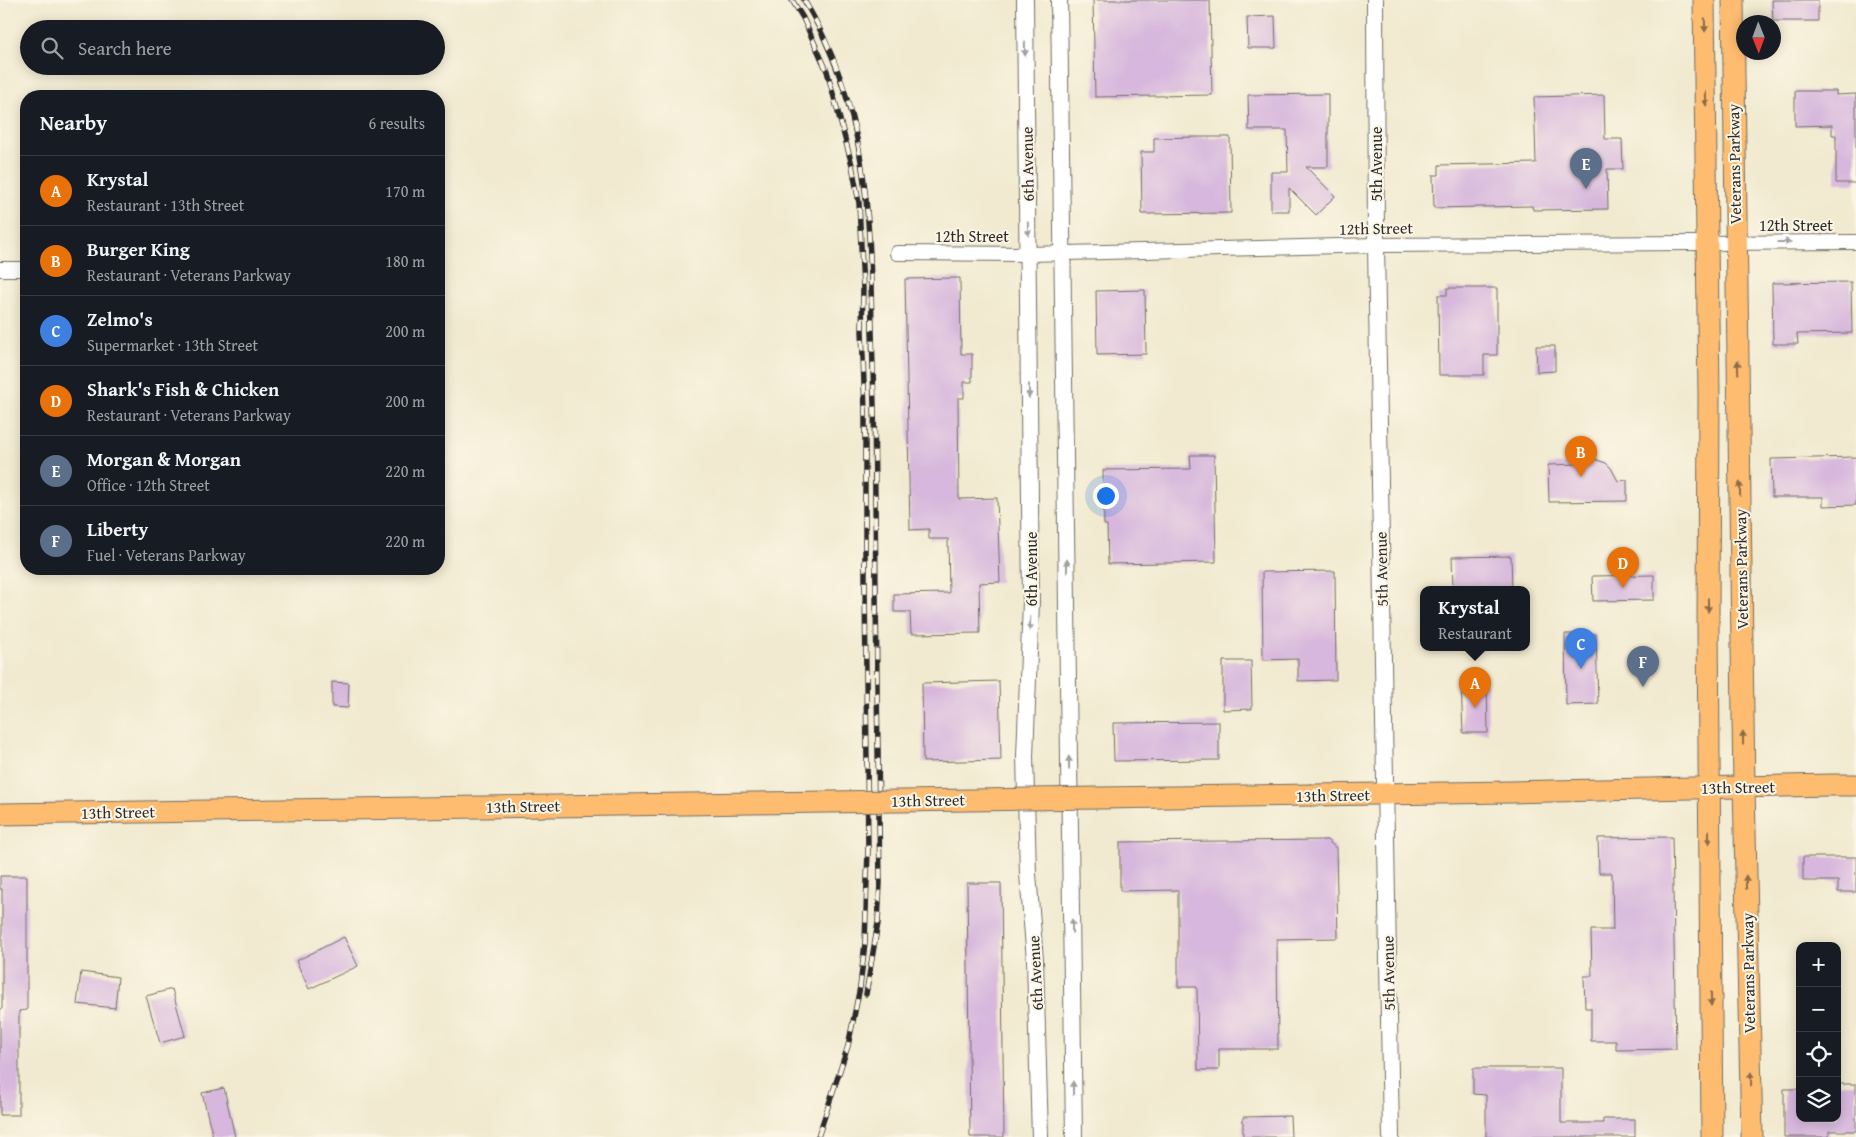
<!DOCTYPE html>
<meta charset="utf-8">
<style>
:root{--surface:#171b24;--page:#20242c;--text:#f1f3f6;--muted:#9ea1a6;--line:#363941;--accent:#1f6fb2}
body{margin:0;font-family:"Gentium Book Plus",serif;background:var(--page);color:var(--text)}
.controls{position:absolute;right:15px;bottom:15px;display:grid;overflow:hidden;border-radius:10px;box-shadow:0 2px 12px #0003}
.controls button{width:45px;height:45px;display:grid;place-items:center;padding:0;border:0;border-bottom:1px solid var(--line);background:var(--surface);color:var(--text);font:25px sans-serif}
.compass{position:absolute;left:1736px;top:15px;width:45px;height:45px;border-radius:50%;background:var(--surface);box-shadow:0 2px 12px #0003;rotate:179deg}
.you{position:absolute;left:1105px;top:495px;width:18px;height:18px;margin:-12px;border:4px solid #fff;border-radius:50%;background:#1a73e8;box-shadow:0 0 0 8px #1a73e833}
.badge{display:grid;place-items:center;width:32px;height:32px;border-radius:50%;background:var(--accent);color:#fff;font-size:16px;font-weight:700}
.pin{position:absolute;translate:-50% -41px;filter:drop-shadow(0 1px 2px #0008)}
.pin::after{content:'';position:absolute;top:26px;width:18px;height:15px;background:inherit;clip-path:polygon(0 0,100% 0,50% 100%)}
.popup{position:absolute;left:1420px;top:586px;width:110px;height:65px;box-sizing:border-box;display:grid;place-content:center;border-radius:10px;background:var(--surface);filter:drop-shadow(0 1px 4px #0005);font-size:16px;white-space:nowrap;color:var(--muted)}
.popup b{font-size:19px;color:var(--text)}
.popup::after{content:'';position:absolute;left:50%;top:100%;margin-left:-10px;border:10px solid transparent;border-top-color:var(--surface)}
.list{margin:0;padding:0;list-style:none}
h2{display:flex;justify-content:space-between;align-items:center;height:65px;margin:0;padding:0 20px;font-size:21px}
h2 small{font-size:16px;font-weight:400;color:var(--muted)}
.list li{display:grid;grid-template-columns:32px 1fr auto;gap:15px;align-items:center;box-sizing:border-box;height:70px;padding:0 20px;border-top:1px solid var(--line)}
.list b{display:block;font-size:19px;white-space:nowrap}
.list p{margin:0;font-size:16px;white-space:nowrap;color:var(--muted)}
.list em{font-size:16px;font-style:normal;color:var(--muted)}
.icon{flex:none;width:28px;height:28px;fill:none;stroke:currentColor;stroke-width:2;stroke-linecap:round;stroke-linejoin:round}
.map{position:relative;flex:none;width:1856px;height:1137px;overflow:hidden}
.search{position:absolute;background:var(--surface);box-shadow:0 2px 12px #0003;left:20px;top:20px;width:425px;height:55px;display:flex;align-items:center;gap:12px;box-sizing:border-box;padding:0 18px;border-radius:28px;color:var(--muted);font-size:19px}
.panel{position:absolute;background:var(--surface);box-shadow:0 2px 12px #0003;left:20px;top:90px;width:425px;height:485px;border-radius:20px}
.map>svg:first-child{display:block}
</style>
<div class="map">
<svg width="1856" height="1137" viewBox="0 0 1856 1137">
<rect width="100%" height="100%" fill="#fcf5e5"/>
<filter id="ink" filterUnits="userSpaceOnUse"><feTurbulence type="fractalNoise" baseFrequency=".02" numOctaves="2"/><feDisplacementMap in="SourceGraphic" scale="10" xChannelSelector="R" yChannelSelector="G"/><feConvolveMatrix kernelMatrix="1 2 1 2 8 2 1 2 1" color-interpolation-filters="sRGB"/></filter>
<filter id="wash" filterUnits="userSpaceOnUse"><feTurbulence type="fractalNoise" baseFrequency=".0096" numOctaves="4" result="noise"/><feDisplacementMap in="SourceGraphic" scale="20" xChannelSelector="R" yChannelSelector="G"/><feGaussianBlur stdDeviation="1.12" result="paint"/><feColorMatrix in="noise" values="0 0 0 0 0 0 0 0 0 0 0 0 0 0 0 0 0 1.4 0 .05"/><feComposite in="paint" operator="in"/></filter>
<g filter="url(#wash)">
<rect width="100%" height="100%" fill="#f1ead0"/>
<g id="blocks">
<g fill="#d7b7dd">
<polygon points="1093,0 1210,0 1212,95 1095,97"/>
<polygon points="1772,0 1818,0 1818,21 1773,21"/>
<polygon points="1275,16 1276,48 1248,48 1247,17"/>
<polygon points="1795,91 1836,91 1836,95 1856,94 1856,183 1836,183 1836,135 1832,135 1832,125 1795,126"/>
<polygon points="1328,94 1328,167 1306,167 1335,196 1316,215 1289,188 1289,211 1271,211 1271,172 1288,172 1287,130 1249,130 1248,95"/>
<polygon points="1604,95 1605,139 1622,139 1623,169 1607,169 1608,209 1533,210 1532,206 1434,208 1433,175 1439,175 1439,165 1536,163 1534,97"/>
<polygon points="1197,137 1230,137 1231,213 1142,214 1141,152 1154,152 1154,138"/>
<polygon points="960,278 961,354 972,354 972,382 964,382 964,398 958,398 959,499 997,498 1000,582 979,583 980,633 911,634 910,612 894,612 894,594 949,593 948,539 929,539 929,529 910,530 905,279"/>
<polygon points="1851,282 1852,333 1797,334 1798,344 1773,344 1772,283"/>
<polygon points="1447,288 1497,288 1497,355 1484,355 1484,375 1439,375 1438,295 1447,295"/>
<polygon points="1145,290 1146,354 1097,355 1096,291"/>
<polygon points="1536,346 1555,346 1555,371 1537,372"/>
<polygon points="1575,450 1594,450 1594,459 1606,463 1611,468 1618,481 1627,480 1627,501 1549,502 1548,465 1576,464"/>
<polygon points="1190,455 1214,455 1216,562 1108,564 1107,525 1104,525 1103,470 1191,469"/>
<polygon points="1856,457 1856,505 1823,506 1823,497 1772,497 1771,459"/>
<polygon points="1511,556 1512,589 1453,589 1452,557"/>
<polygon points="1335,571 1336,680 1298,681 1298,659 1263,660 1262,572"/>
<polygon points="1654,575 1654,600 1593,601 1592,576"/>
<polygon points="1565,634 1596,634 1598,704 1566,705"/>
<polygon points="1223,661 1251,661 1252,709 1223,710"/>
<polygon points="999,681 1001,760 923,762 922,683"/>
<polygon points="332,682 349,683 348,708 332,707"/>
<polygon points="1461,683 1487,683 1488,733 1463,733"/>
<polygon points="1219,722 1219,760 1114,761 1113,723"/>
<polygon points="1672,837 1676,1049 1616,1050 1616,1041 1591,1041 1591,1008 1585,1008 1584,976 1592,976 1591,930 1613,930 1612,873 1599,873 1598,838"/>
<polygon points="1327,840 1336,848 1338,938 1277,939 1278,1049 1219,1049 1219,1070 1198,1070 1197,987 1178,987 1178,890 1120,891 1120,842"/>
<polygon points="1803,857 1856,857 1856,892 1838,892 1838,881 1803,881"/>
<polygon points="0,876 27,876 27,1010 19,1011 19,1115 0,1115 0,1009 2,1009 2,889 0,889"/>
<polygon points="967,883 1001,883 1004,1137 970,1137"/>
<polygon points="344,937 358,966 309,989 296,961"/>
<polygon points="81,972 118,977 115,1008 77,1004"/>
<polygon points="172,989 185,1036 160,1043 146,996"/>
<polygon points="1473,1068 1561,1068 1561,1123 1603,1123 1603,1119 1635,1119 1635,1137 1486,1137 1486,1095 1473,1094"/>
<polygon points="1837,1084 1856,1084 1856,1131 1829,1131 1829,1137 1784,1137 1784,1089 1800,1089 1800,1118 1837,1118"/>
<polygon points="224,1088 235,1137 213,1137 202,1093"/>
<polygon points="1290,1116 1291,1137 1243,1137 1243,1117"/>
</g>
</g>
</g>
<g filter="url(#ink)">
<use href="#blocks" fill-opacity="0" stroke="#706e65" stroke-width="1"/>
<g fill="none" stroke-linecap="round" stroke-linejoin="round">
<g stroke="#706e65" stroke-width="16">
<g id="minor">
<polyline points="897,253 1028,254 1376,245 1856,242"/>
<polyline points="0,269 26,269"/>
</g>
</g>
<g stroke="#706e65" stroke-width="18">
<g id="tertiary">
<polyline points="1025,0 1031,602 1025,756 1028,874 1035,960 1040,1137"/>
<polyline points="1059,0 1074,1137"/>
<polyline points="1375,0 1376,245 1391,1137"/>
</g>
</g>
<g stroke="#706e65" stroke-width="23">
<g id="primary">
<polyline points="1704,0 1709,397 1708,622 1712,1137"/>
<polyline points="1733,0 1744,787 1752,1137"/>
<polyline points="1312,795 1511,792 1832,785 1856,785"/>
</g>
</g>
<use href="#minor" stroke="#fff" stroke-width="14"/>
<use href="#tertiary" stroke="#fff" stroke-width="16"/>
<use href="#primary" stroke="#febc70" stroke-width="21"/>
<g stroke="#2b2b2b" stroke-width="5.5">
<g id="rail">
<polyline points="792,0 803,18 827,71 852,165 859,203 863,289 862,330 865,411 865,585 868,849 865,943 860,987 848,1046 818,1137"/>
<path d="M804,0c63,106 66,211 68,330 2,57 3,114 3,171 1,127 3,255 5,382l-2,40 -12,71"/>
</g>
</g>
<use href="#rail" stroke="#fcf5e5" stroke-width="4" stroke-dasharray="11" stroke-linecap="butt"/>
<g stroke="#706e65" stroke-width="23" stroke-linecap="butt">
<polyline id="primary-bridge" points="0,814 1312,795"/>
</g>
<use href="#primary-bridge" stroke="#febc70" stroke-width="21"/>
</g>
<defs><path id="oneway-solid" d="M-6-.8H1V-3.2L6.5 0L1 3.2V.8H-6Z" transform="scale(1.25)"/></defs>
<g fill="#8a6c4a">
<use href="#oneway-solid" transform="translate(1705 25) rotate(89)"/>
<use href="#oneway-solid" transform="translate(1706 99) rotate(89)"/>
<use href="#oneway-solid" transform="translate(1738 367) rotate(-92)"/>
<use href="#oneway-solid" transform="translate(1740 489) rotate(-91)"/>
<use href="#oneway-solid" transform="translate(1708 605) rotate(90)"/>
<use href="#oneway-solid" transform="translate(1743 738) rotate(-91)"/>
<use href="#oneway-solid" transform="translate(1709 837) rotate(90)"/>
<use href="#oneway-solid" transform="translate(1746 882) rotate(-91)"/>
<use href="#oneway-solid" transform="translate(1711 999) rotate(90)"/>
<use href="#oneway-solid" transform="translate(1751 1079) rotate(-91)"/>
</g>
<g fill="#a0a0a0">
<use href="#oneway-solid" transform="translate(1025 49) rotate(89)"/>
<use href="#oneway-solid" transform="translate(1028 229) rotate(89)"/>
<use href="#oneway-solid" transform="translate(1784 242)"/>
<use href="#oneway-solid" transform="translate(1029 391) rotate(90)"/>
<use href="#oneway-solid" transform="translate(1067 566) rotate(-90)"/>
<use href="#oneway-solid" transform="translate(1030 624) rotate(92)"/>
<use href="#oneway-solid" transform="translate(1069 763) rotate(-91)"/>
<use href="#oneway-solid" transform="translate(1072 926) rotate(-91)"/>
<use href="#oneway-solid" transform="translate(1073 1088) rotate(-91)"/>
</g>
</g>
<g text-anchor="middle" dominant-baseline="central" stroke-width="4" stroke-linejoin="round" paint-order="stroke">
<g font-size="16" fill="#2b2b2b" stroke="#fcf5e5">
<text transform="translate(1027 164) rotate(-91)">6th Avenue</text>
<text transform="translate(1376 164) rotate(-90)">5th Avenue</text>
<text transform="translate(1734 164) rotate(-91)">Veterans Parkway</text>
<text x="1796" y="225">12th Street</text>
<text transform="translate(1376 228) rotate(-1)">12th Street</text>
<text x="972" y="236">12th Street</text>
<text transform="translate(1031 569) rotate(-90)">6th Avenue</text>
<text transform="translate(1381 569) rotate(-91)">5th Avenue</text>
<text transform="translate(1741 569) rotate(-91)">Veterans Parkway</text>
<text transform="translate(1738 787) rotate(-1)">13th Street</text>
<text transform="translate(1333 795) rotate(-1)">13th Street</text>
<text transform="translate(928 800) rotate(-1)">13th Street</text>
<text transform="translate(523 806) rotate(-1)">13th Street</text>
<text transform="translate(118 812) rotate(-1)">13th Street</text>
<text transform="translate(1035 973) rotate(-93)">6th Avenue</text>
<text transform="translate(1388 973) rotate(-91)">5th Avenue</text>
<text transform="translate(1748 973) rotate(-91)">Veterans Parkway</text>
</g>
</g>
</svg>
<div class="controls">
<button>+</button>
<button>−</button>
<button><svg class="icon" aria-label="locate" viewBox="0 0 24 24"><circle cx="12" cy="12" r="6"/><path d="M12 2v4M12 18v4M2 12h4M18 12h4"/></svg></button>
<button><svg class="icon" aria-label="layers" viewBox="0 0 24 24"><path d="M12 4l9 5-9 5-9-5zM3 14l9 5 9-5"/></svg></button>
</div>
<svg class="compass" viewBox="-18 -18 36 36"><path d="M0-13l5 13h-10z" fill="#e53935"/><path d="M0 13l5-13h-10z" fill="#9ea1a6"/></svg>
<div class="you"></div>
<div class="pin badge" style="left:1475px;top:708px;background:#e8710a">A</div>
<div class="popup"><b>Krystal</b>Restaurant</div>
<div class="pin badge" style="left:1581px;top:477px;background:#e8710a">B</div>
<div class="pin badge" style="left:1581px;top:669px;background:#3f7fe0">C</div>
<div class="pin badge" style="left:1623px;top:588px;background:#e8710a">D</div>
<div class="pin badge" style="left:1586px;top:189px;background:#5c6f8a">E</div>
<div class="pin badge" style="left:1643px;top:687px;background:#5c6f8a">F</div>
<div class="search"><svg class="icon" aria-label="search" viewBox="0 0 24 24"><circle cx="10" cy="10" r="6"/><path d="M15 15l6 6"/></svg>Search here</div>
<section class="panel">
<h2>Nearby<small>6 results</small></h2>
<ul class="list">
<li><span class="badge" style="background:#e8710a">A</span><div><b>Krystal</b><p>Restaurant · 13th Street</p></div><em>170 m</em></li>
<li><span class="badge" style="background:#e8710a">B</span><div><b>Burger King</b><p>Restaurant · Veterans Parkway</p></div><em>180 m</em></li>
<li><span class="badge" style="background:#3f7fe0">C</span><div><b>Zelmo's</b><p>Supermarket · 13th Street</p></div><em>200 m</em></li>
<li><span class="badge" style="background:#e8710a">D</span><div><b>Shark's Fish &amp; Chicken</b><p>Restaurant · Veterans Parkway</p></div><em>200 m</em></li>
<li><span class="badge" style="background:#5c6f8a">E</span><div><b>Morgan &amp; Morgan</b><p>Office · 12th Street</p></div><em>220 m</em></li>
<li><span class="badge" style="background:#5c6f8a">F</span><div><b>Liberty</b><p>Fuel · Veterans Parkway</p></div><em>220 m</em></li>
</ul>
</section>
</div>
